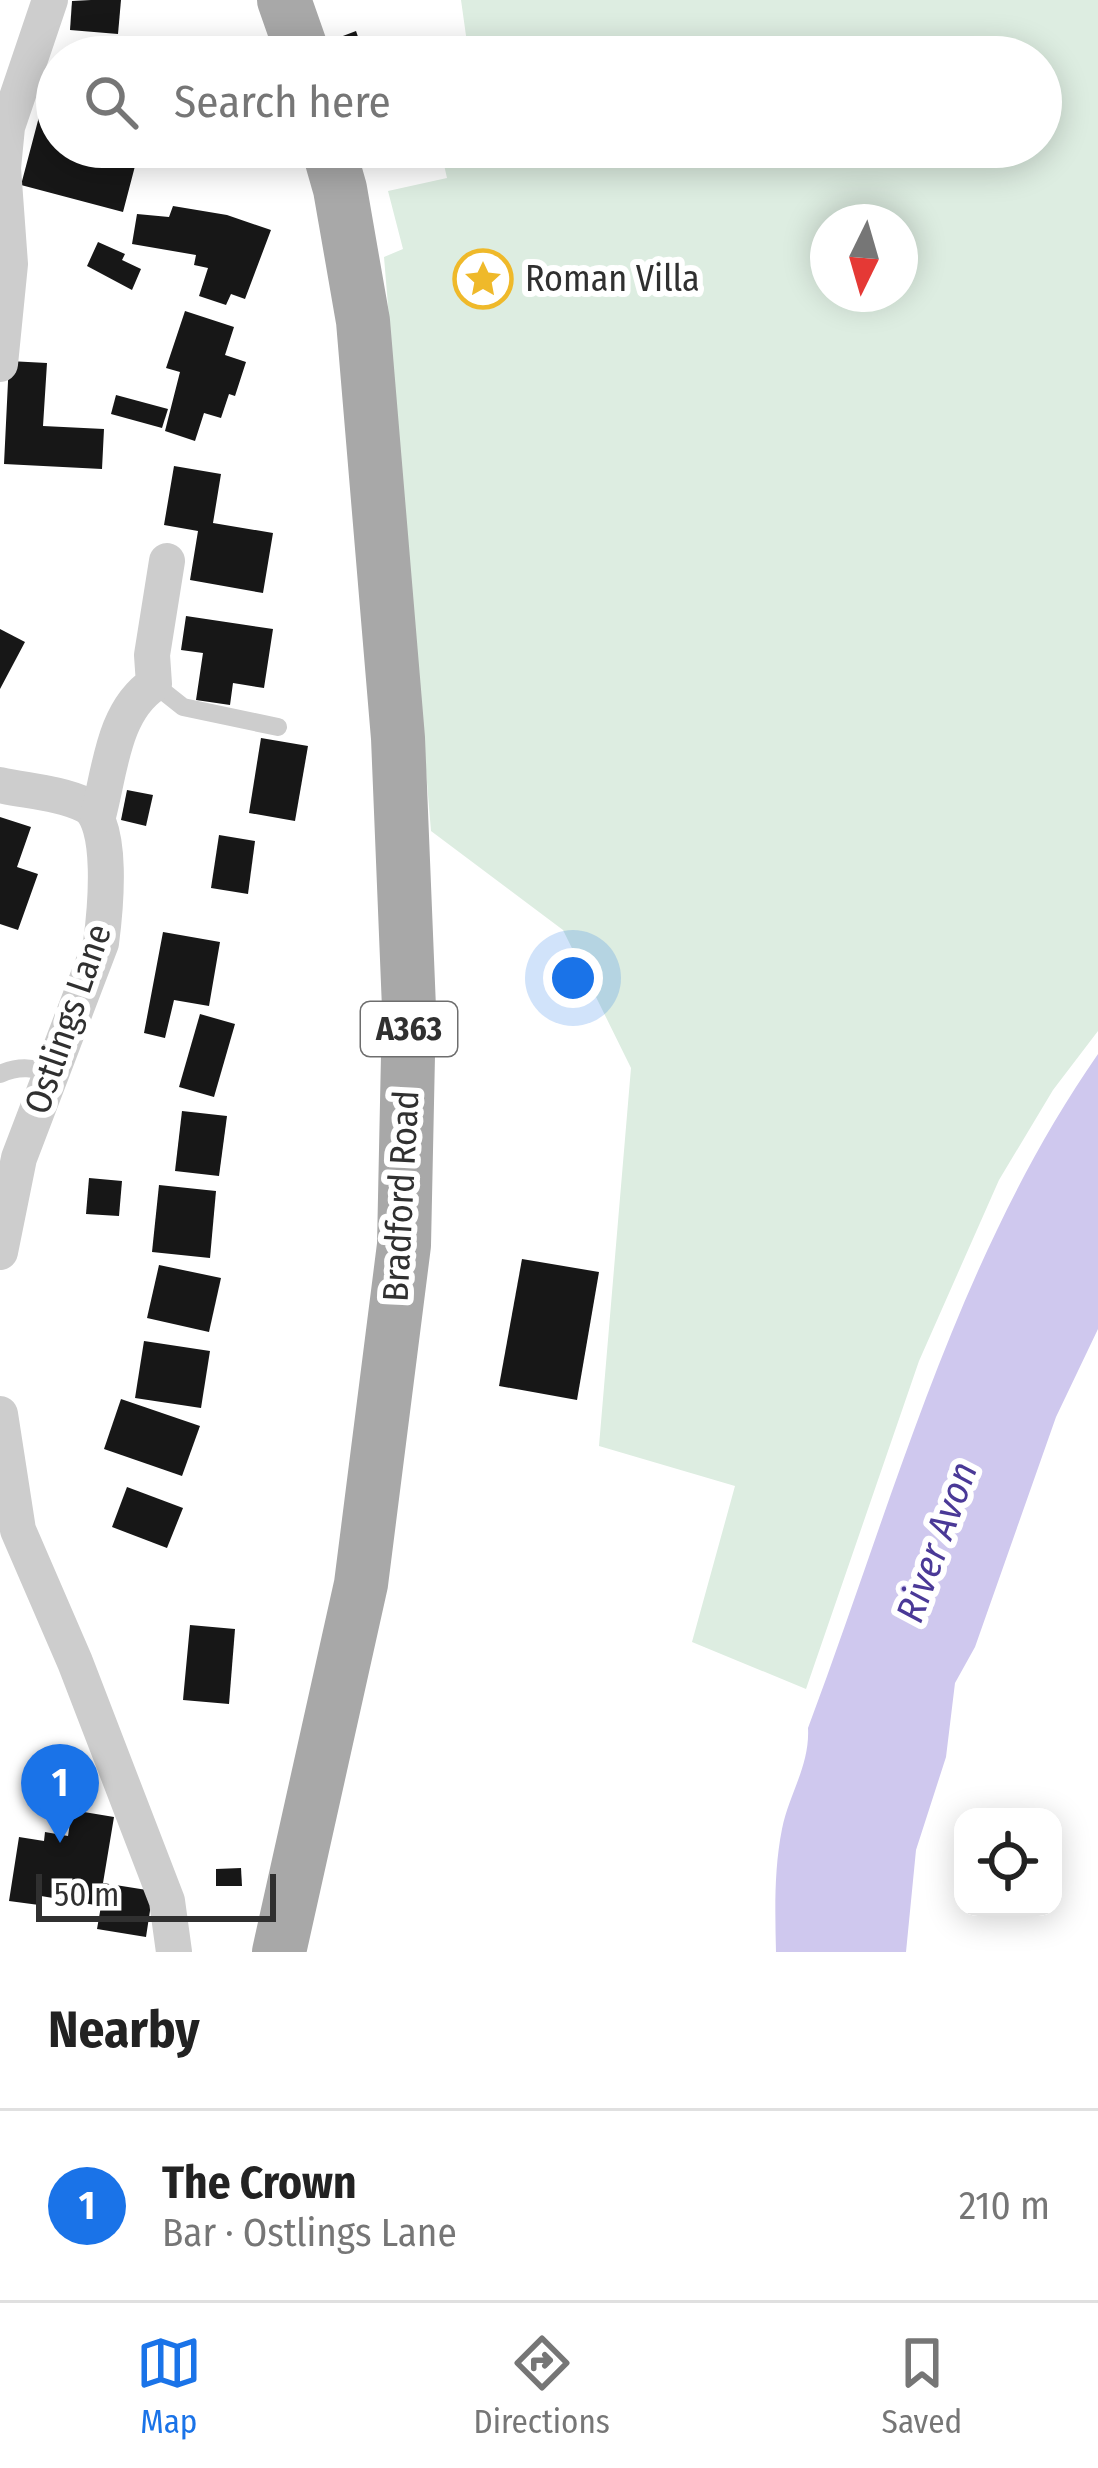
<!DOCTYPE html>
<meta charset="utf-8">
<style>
:root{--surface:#fff;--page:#f2f2f2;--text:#222;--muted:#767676;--line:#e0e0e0;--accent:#1a73e8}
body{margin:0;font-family:"Fira Sans Condensed",sans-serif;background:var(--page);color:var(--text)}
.controls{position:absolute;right:36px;bottom:36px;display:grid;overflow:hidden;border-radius:24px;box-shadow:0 6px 30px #0003}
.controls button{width:108px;height:108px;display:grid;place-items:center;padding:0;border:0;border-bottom:3px solid var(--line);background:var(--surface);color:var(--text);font:60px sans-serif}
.compass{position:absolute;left:810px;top:204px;width:108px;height:108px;border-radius:50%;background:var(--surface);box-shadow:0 6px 30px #0003;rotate:185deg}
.scale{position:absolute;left:36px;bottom:30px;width:240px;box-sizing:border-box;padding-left:12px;border:6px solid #303030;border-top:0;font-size:33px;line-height:42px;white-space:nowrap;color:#303030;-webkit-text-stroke:9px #fff;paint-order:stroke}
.you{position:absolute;left:573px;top:978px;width:42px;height:42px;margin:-30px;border:9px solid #fff;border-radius:50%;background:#1a73e8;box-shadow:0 0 0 18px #1a73e833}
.badge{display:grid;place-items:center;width:78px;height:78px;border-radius:50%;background:var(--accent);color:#fff;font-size:39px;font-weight:700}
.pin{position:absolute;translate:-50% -99px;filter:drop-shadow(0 3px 6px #0008)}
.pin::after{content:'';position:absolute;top:63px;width:42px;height:36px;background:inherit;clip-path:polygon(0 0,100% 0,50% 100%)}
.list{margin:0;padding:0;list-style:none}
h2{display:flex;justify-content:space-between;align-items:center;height:156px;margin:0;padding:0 48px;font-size:51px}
h2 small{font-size:39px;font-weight:400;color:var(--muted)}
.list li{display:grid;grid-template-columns:78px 1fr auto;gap:36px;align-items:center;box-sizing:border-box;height:192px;padding:0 48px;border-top:3px solid var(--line)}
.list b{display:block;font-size:45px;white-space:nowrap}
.list p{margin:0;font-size:39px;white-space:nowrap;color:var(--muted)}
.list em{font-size:39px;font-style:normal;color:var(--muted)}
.icon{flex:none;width:66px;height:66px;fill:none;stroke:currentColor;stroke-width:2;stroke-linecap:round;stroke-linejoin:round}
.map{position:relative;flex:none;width:1098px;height:1952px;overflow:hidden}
.search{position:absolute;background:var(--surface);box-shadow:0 6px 30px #0003;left:36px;right:36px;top:36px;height:132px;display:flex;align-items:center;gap:30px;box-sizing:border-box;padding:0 42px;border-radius:66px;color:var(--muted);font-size:45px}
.sheet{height:348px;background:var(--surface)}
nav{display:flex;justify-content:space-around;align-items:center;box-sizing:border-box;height:168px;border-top:3px solid var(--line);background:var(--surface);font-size:33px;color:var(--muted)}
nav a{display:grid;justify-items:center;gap:6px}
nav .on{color:var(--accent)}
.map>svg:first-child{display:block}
</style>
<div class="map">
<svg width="1098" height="1952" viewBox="0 0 1098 1952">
<rect width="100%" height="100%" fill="#fff"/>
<path fill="#ddede1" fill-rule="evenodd" d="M461,0h637v1031l-45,59 -54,90 -80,181 -113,328 -114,-47 43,-156 -136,-40 32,-378 -68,-138 -132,-99 -47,-574 19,-8 -15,-58 59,-13 -7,-31h601v-90h-572zM828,222h72v72h-72z"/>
<path fill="#cfc8ee" d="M1098,1054v275l-42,88 -81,230 -20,36 -9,74 -30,93 -10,102h-130c-1,-41 -2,-83 6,-123 7,-35 28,-64 26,-101 86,-229 149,-471 290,-674z"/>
<g fill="#171717">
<polygon points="91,0 121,0 118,34 70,30 72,1"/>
<polygon points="356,31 365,57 342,57 335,39"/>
<polygon points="40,113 57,117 57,147 140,147 123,212 21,185"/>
<polygon points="173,206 227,215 271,230 245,299 231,294 226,305 199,296 208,268 194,265 196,255 132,244 137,214 169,217"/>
<polygon points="98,242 125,254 122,260 141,269 132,290 87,266"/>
<polygon points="185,311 234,327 225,355 246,362 235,396 229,394 221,418 204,413 195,441 165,431 180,372 166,368"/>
<polygon points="9,361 47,363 43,426 104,429 102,469 4,464"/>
<polygon points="116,395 168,409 162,428 111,414"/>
<polygon points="174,466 221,474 213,523 273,533 263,593 190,580 198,531 164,525"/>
<polygon points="186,616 273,629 264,688 233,683 230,705 196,700 203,653 181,650"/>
<polygon points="0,629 25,642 0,689"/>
<polygon points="261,738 308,746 295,821 249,813"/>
<polygon points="127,790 153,795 146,826 121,820"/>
<polygon points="0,817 31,827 17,867 38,874 18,930 0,924"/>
<polygon points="219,835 255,841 248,894 211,888"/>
<polygon points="163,932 220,942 209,1006 174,1000 165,1038 144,1033"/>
<polygon points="200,1014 235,1024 214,1097 179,1087"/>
<polygon points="182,1111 227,1116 219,1176 175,1171"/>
<polygon points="89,1178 122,1181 119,1216 86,1214"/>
<polygon points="159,1185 216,1191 210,1258 152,1252"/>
<polygon points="522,1259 599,1272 577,1400 499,1386"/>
<polygon points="159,1265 221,1278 209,1332 147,1318"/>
<polygon points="144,1341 210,1351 201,1408 135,1398"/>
<polygon points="121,1399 200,1426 182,1476 104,1449"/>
<polygon points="127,1487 183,1508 167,1548 112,1527"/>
<polygon points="190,1625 235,1629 229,1704 183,1700"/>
<polygon points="72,1810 114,1817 103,1883 153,1891 146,1937 97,1929 101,1906 41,1896 39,1905 9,1901 19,1837 44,1841 45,1832 68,1836"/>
<polygon points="241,1868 242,1886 216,1886 216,1869"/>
</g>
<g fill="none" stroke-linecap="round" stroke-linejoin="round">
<g stroke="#cdcdcd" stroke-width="18">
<polyline points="154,684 183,707 278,727"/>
<path d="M0,1074c20,-9 34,-6 54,0"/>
</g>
<g stroke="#cdcdcd" stroke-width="36">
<polyline points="0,364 10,264 3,168 7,127 50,0"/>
<path d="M0,785c27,6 60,8 85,20 30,15 20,108 16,138l-82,215 -19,94"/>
<path d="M98,816c12,-45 15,-105 56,-132l-2,-29 15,-94"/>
<polyline points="0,1414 18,1530 75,1662 167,1901 174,1952"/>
</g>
<g stroke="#a8a8a8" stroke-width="54">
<polyline points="284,0 304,57"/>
<polyline points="279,1952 361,1584 404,1245 409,1008 398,738 363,321 340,189 328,147"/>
</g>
</g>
<defs>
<g id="sight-ring" transform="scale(3)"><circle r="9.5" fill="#fff" stroke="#efb92a" stroke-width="1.5"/><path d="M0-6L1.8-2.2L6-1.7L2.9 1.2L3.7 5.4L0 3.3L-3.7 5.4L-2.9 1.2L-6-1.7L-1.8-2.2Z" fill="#efb92a"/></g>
</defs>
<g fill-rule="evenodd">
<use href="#sight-ring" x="483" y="279"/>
</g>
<g text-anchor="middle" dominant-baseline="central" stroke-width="12" stroke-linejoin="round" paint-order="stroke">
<rect fill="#fff" stroke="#6e6e6e" stroke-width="3" x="361" y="1002" width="96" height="54" rx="9"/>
<g font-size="33" font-weight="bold" fill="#303030">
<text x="409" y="1029">A363</text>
</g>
<g font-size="36" fill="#303030" stroke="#fff" text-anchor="start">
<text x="525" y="279">Roman Villa</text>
</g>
<g font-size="36" fill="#303030" stroke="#fff">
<text transform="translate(68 1019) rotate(-71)">Ostlings Lane</text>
<text transform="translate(401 1196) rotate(-87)">Bradford Road</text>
</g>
<g font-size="39" font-style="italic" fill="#4a3997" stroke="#fff">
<text transform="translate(937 1542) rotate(-70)">River Avon</text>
</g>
</g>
</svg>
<div class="controls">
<button><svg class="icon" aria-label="locate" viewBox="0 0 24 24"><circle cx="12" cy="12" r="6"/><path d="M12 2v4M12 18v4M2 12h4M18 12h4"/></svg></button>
</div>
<svg class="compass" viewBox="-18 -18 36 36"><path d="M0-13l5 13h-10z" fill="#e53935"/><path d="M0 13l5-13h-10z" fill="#767676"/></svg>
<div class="scale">50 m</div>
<div class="you"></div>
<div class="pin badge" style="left:60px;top:1843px">1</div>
<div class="search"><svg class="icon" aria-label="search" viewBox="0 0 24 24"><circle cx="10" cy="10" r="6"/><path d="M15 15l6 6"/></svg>Search here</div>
</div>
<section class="sheet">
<h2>Nearby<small></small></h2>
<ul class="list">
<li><span class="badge">1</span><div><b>The Crown</b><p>Bar · Ostlings Lane</p></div><em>210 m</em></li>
</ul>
</section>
<nav>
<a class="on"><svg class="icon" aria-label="map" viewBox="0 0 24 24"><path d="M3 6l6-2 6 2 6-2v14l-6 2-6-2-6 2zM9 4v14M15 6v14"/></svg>Map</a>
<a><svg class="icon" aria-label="directions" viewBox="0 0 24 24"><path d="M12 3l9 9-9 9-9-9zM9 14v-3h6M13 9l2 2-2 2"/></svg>Directions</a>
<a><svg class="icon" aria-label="saved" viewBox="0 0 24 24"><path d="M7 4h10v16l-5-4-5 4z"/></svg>Saved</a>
</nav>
